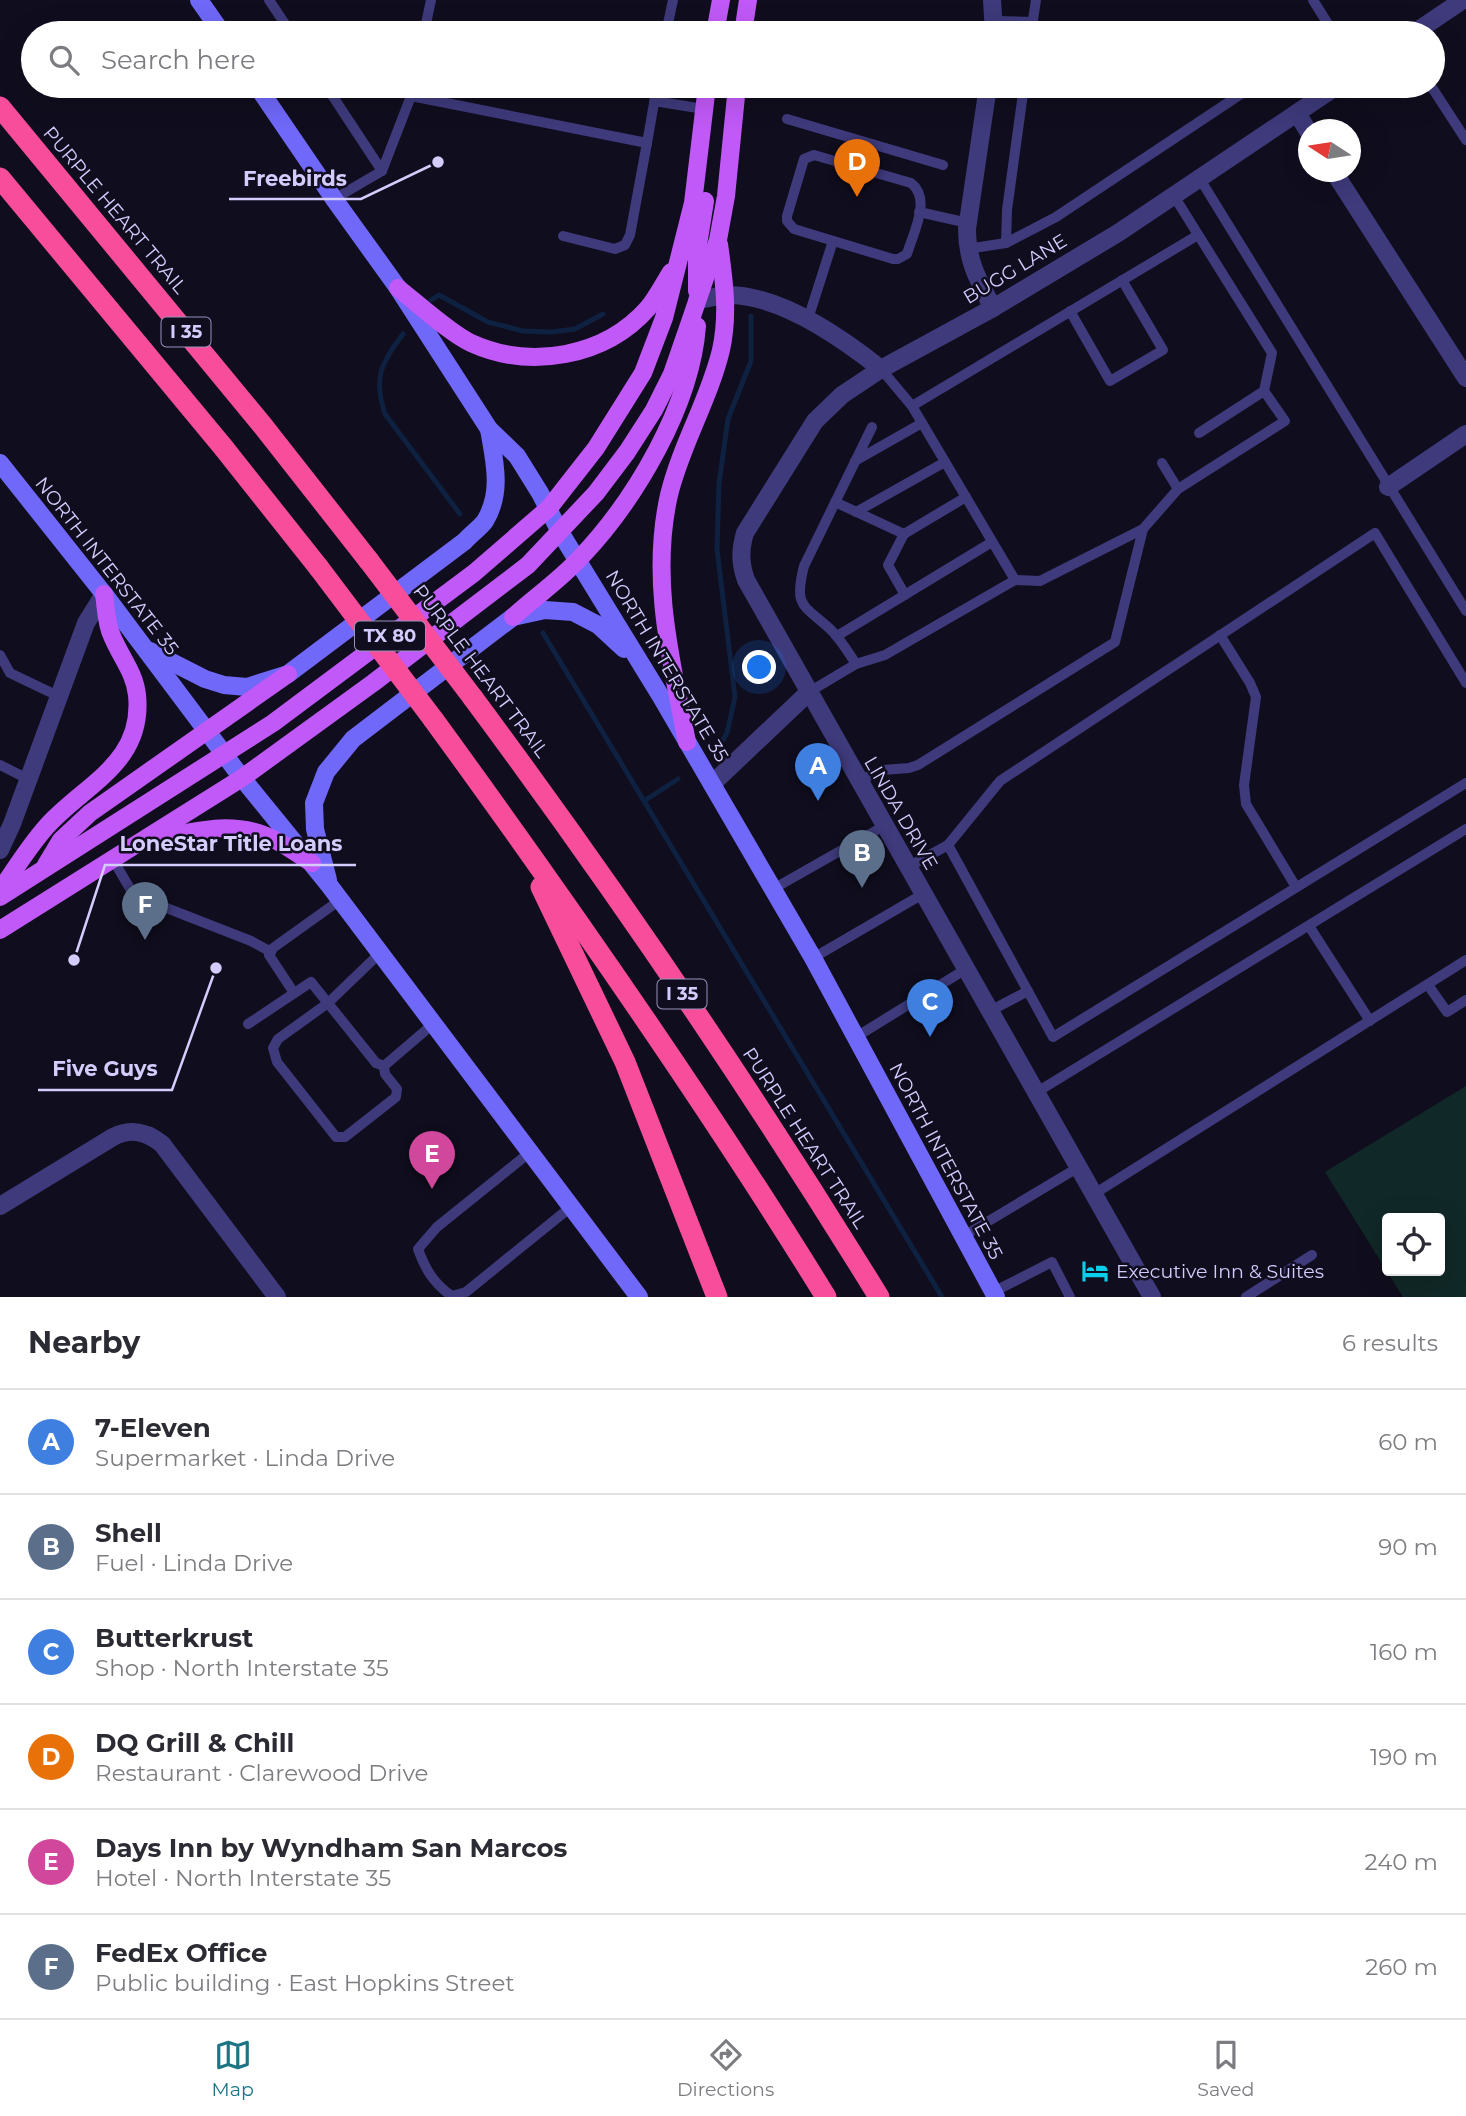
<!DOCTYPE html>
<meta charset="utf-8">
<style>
:root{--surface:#fff;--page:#f7f7f7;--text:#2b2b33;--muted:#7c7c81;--line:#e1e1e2;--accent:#1d7485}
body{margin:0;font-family:Montserrat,sans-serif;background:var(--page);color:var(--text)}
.controls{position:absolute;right:21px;bottom:21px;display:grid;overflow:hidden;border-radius:7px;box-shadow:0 7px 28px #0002}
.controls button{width:63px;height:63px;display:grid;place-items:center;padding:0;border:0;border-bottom:2px solid var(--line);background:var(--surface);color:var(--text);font:35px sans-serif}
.compass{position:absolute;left:1298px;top:119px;width:63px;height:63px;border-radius:50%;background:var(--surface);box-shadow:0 7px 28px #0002;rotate:282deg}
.you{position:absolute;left:760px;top:668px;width:24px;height:24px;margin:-18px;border:5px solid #fff;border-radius:50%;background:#1a73e8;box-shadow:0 0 0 10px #1a73e833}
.badge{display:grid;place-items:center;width:46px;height:46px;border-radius:50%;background:var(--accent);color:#fff;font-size:23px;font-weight:700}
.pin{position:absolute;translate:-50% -58px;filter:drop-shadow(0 2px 4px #0008)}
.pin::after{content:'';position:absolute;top:37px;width:24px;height:21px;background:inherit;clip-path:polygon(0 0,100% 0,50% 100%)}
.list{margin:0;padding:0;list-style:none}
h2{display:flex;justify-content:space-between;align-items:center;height:91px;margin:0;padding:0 28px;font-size:30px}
h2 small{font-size:23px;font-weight:400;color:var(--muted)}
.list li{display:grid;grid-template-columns:46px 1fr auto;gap:21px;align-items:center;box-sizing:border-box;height:105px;padding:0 28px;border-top:2px solid var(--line)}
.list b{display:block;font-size:26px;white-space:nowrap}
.list p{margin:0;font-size:23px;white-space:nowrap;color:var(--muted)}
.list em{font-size:23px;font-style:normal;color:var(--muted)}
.icon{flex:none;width:38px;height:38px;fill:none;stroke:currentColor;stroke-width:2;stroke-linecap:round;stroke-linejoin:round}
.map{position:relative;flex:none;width:1466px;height:1297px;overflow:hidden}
.search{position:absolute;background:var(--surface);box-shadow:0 7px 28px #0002;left:21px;right:21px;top:21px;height:77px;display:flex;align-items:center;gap:18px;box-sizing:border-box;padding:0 24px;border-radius:38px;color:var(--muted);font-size:26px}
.sheet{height:721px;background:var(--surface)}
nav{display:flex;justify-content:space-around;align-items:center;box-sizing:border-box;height:98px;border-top:2px solid var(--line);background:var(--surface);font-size:19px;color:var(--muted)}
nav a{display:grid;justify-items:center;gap:4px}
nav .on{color:var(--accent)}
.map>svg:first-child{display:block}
</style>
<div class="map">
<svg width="1466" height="1297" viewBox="0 0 1466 1297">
<rect width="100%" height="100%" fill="#100d1e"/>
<path fill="#102827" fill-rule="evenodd" d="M1466,1086v211h-63l-78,-125zM1387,1218h53v53h-53z"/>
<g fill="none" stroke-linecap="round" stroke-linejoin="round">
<g stroke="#0e2141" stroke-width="5">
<polyline points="431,300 439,295 488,322 523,331 552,332 575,329 603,314"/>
<path d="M403,334c-22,29 -30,44 -18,80l75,100"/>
<polyline points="543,633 942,1297"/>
<polyline points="721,743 727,733 735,697 717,549 719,483 728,419 751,361 751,316"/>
<polyline points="644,801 678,779"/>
</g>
<g stroke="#3e3a7b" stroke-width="10">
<polyline points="269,0 291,33"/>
<polyline points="1313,0 1333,32 1331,33"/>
<polyline points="995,21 1033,22"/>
<polyline points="424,33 431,0"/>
<polyline points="666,33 673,0"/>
<polyline points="1031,33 1036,0"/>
<polyline points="326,86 382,171"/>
<polyline points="1431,86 1466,140"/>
<polyline points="654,101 704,109"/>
<polyline points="787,119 943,165"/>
<path d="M814,155l97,28c21,16 2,50 -4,71l-9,5h-5l-99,-30 -7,-8v-5l17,-57z"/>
<polyline points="1200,179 1466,611"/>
<polyline points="1174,196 1272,353 1264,391 1199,433"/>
<polyline points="334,199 382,171 411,96 647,143 657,86"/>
<polyline points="919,212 968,223"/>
<polyline points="563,236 615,249 625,245 630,235 647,143"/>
<polyline points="1006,243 1007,210 1024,86"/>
<polyline points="967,249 1006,243 1056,217 1253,86"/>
<polyline points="1070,311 1110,381 1163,350 1122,280"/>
<polyline points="808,319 833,241"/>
<polyline points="881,369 912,406 1015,580"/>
<polyline points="912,406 1198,235"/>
<polyline points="855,461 922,423"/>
<polyline points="1162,463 1178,489"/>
<polyline points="835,502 904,534 888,565 905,595"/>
<polyline points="856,512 945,462"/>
<polyline points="904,534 966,497"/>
<polyline points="1220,635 1250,683 1256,697 1244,785 1246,804 1296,887"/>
<polyline points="837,636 992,542"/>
<polyline points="0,655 10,673 58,696"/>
<path d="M856,664c-8,-12 -16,-26 -27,-36 -27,-24 -35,-22 -25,-62l68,-139"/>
<polyline points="809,692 856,664 885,655 1015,580 1040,581 1143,529 1178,489 1285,421 1264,391"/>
<polyline points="0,765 28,779"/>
<polyline points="858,781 883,770 909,768 918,765 1115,642 1143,529"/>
<polyline points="948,845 1053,1037 1466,783"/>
<polyline points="112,858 132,892 141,898 251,941 271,952 269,955 294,993"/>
<polyline points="908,867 948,845 1000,781 1375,533 1466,683"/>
<polyline points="773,889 884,826"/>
<polyline points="1309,926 1370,1021"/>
<polyline points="271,952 273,948 340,900"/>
<polyline points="380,953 328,1003 278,1039 273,1048 277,1062 336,1137 345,1137 396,1097 397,1089 385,1074 384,1066 433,1024"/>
<polyline points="813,958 923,894"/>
<polyline points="1428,985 1447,1012 1466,1000"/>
<polyline points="990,1011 1028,991"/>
<polyline points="248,1024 311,982 376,1063 384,1066"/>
<polyline points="856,1037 966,969"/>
<polyline points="1037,1092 1466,829"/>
<path d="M529,1153l-92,74 -19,22c7,20 16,35 34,47l14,-4 106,-86"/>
<polyline points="1094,1194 1466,960"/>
<polyline points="962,1237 1079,1167"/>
<polyline points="993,1292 1052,1262 1070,1297"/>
<polyline points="1246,1297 1312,1255"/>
</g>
<g stroke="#3e3a7b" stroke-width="18">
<polyline points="992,0 994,33"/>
<polyline points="1414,33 1463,0"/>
<path d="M988,86l-21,143c0,32 11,51 26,79"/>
<polyline points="1297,113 1308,131"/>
<polyline points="1334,172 1466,378"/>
<path d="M697,300c11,-1 23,-5 33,-5 52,1 112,43 151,74"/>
<polyline points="1388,487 1466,434"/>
<polyline points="712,784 809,692"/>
<polyline points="0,850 12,824 86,623 104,594"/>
<path d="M0,1206l113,-69c18,-9 33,-6 49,7l115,153"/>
<path d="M1152,1297l-406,-717c-6,-17 -6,-30 -1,-47l70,-112 27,-26 39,-26 112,-61 125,-75 219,-147"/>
</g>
<g stroke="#6f68f8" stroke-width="18">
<polyline points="199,0 222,33"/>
<polyline points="257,86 334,199 398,288 489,429 517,456 540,493 560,532 660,695 813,958 996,1297"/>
<polyline points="0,463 104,594 242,778 329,885 639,1297"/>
<path d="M150,651l55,28 19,6 23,2 41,-13 177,-133c6,-7 15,-13 20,-20 18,-29 9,-62 4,-92"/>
<polyline points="328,880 315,829 314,803 326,772 353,739 513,617 545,610 573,612 598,625 624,649"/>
</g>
<g stroke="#c059f7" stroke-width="18">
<polyline points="715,33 721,0"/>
<polyline points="743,33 748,0"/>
<path d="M398,288c19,15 53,46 73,55 59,27 134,14 177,-35 9,-11 16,-25 23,-36"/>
<polyline points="697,291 697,251 705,201"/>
<path d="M513,617c22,-20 48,-38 68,-60 54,-57 110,-151 116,-231"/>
<path d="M687,742c-16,-82 -37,-163 -18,-247 12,-50 40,-95 52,-145 8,-36 3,-70 -2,-106"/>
<path d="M149,841c42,-9 85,-23 126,-1 13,6 25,16 37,23"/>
<polyline points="46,865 61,840 90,813 288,674"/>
<path d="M0,891c15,-22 29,-45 47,-65 38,-42 97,-63 90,-131 -2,-22 -17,-39 -25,-59 -6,-12 -6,-29 -8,-42"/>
<polyline points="0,897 273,723 474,573 549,508 596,448 643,373 664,318 693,203 707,86"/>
<polyline points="0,930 242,778 373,683 528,565 596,493 627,452 654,410 672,374 689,325 718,240 726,196 737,86"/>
</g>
<g stroke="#f74d9a" stroke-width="21">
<polyline points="0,107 263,426 369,561"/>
<polyline points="0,178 223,447 319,568"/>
<path d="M473,698c144,194 280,394 406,599"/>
<path d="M433,719c137,188 271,380 393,578"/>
<polyline points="541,887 625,1062 717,1297"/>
</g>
<g stroke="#f74d9a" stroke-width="21">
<polyline points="369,561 473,698"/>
<polyline points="319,568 433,719"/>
</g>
</g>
<defs>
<g id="hotel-bare" transform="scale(2.1)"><path d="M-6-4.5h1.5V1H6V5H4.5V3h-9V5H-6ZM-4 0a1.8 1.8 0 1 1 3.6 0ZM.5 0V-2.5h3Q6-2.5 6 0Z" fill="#0bceea" stroke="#100d1e" stroke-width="2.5" paint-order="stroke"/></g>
</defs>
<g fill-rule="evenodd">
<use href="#hotel-bare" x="1095" y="1271"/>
</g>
<g text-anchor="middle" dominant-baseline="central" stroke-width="5" stroke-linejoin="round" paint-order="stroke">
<g fill="#100d1e" stroke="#9893ba" stroke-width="2">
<rect x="161.5" y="317.5" width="49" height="29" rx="5"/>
<rect x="355" y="621.5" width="70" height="29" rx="5"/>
<rect x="657.5" y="979.5" width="49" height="29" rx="5"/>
</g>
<g font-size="18" font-weight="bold" fill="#d3ccfd">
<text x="186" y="332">I 35</text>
<text x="390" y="636">TX 80</text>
<text x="682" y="994">I 35</text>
</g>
<g font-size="19" fill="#d3ccfd" stroke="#100d1e">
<text transform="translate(115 210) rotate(50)">PURPLE HEART TRAIL</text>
<text transform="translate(1015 269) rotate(-31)">BUGG LANE</text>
<text transform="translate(107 566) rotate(52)">NORTH INTERSTATE 35</text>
<text transform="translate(667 666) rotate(59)">NORTH INTERSTATE 35</text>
<text transform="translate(481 671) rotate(53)">PURPLE HEART TRAIL</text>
<text transform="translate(901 813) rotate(60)">LINDA DRIVE</text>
<text transform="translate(805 1138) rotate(57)">PURPLE HEART TRAIL</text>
<text transform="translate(946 1161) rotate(62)">NORTH INTERSTATE 35</text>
</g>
<g font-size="19" fill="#d3ccfd" stroke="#100d1e" text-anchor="start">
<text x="1116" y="1271">Executive Inn &amp; Suites</text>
</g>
</g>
<path fill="none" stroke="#d3ccfd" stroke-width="2.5" d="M438 162L361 199H229M74 960L105 865H356M216 968L172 1090H38"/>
<g fill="#d3ccfd" stroke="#100d1e" stroke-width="2.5">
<circle cx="438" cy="162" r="7"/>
<circle cx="74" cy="960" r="7"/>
<circle cx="216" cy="968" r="7"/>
</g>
<g font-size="21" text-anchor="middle" font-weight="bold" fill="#d3ccfd" stroke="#100d1e" stroke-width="5" stroke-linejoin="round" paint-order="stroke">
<text x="295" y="186">Freebirds</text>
<text x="231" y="851">LoneStar Title Loans</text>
<text x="105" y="1076">Five Guys</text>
</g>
</svg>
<div class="controls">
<button><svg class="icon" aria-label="locate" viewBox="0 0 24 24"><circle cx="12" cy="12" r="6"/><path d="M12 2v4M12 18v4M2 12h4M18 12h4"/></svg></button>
</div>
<svg class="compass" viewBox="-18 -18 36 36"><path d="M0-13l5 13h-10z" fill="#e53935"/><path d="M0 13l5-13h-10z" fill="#7c7c81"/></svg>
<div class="you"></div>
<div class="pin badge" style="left:818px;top:801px;background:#3f7fe0">A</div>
<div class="pin badge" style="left:862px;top:888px;background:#5c6f8a">B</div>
<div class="pin badge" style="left:930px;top:1037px;background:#3f7fe0">C</div>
<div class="pin badge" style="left:857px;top:197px;background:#e8710a">D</div>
<div class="pin badge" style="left:432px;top:1189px;background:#d1479c">E</div>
<div class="pin badge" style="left:145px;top:940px;background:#5c6f8a">F</div>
<div class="search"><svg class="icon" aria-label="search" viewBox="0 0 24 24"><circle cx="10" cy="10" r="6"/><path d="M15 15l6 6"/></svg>Search here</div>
</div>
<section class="sheet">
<h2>Nearby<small>6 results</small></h2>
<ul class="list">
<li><span class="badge" style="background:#3f7fe0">A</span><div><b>7-Eleven</b><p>Supermarket · Linda Drive</p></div><em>60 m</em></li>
<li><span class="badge" style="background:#5c6f8a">B</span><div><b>Shell</b><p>Fuel · Linda Drive</p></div><em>90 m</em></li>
<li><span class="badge" style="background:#3f7fe0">C</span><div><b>Butterkrust</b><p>Shop · North Interstate 35</p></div><em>160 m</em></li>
<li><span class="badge" style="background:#e8710a">D</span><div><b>DQ Grill &amp; Chill</b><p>Restaurant · Clarewood Drive</p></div><em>190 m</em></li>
<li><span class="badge" style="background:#d1479c">E</span><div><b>Days Inn by Wyndham San Marcos</b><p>Hotel · North Interstate 35</p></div><em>240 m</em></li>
<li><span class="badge" style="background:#5c6f8a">F</span><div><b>FedEx Office</b><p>Public building · East Hopkins Street</p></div><em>260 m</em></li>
</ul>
</section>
<nav>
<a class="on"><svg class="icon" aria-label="map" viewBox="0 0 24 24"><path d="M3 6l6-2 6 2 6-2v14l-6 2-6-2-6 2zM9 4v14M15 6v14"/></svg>Map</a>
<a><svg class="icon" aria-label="directions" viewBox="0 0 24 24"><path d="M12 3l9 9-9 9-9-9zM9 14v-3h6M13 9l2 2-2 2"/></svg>Directions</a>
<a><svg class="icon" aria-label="saved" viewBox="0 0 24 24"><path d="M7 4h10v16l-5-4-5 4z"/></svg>Saved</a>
</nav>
